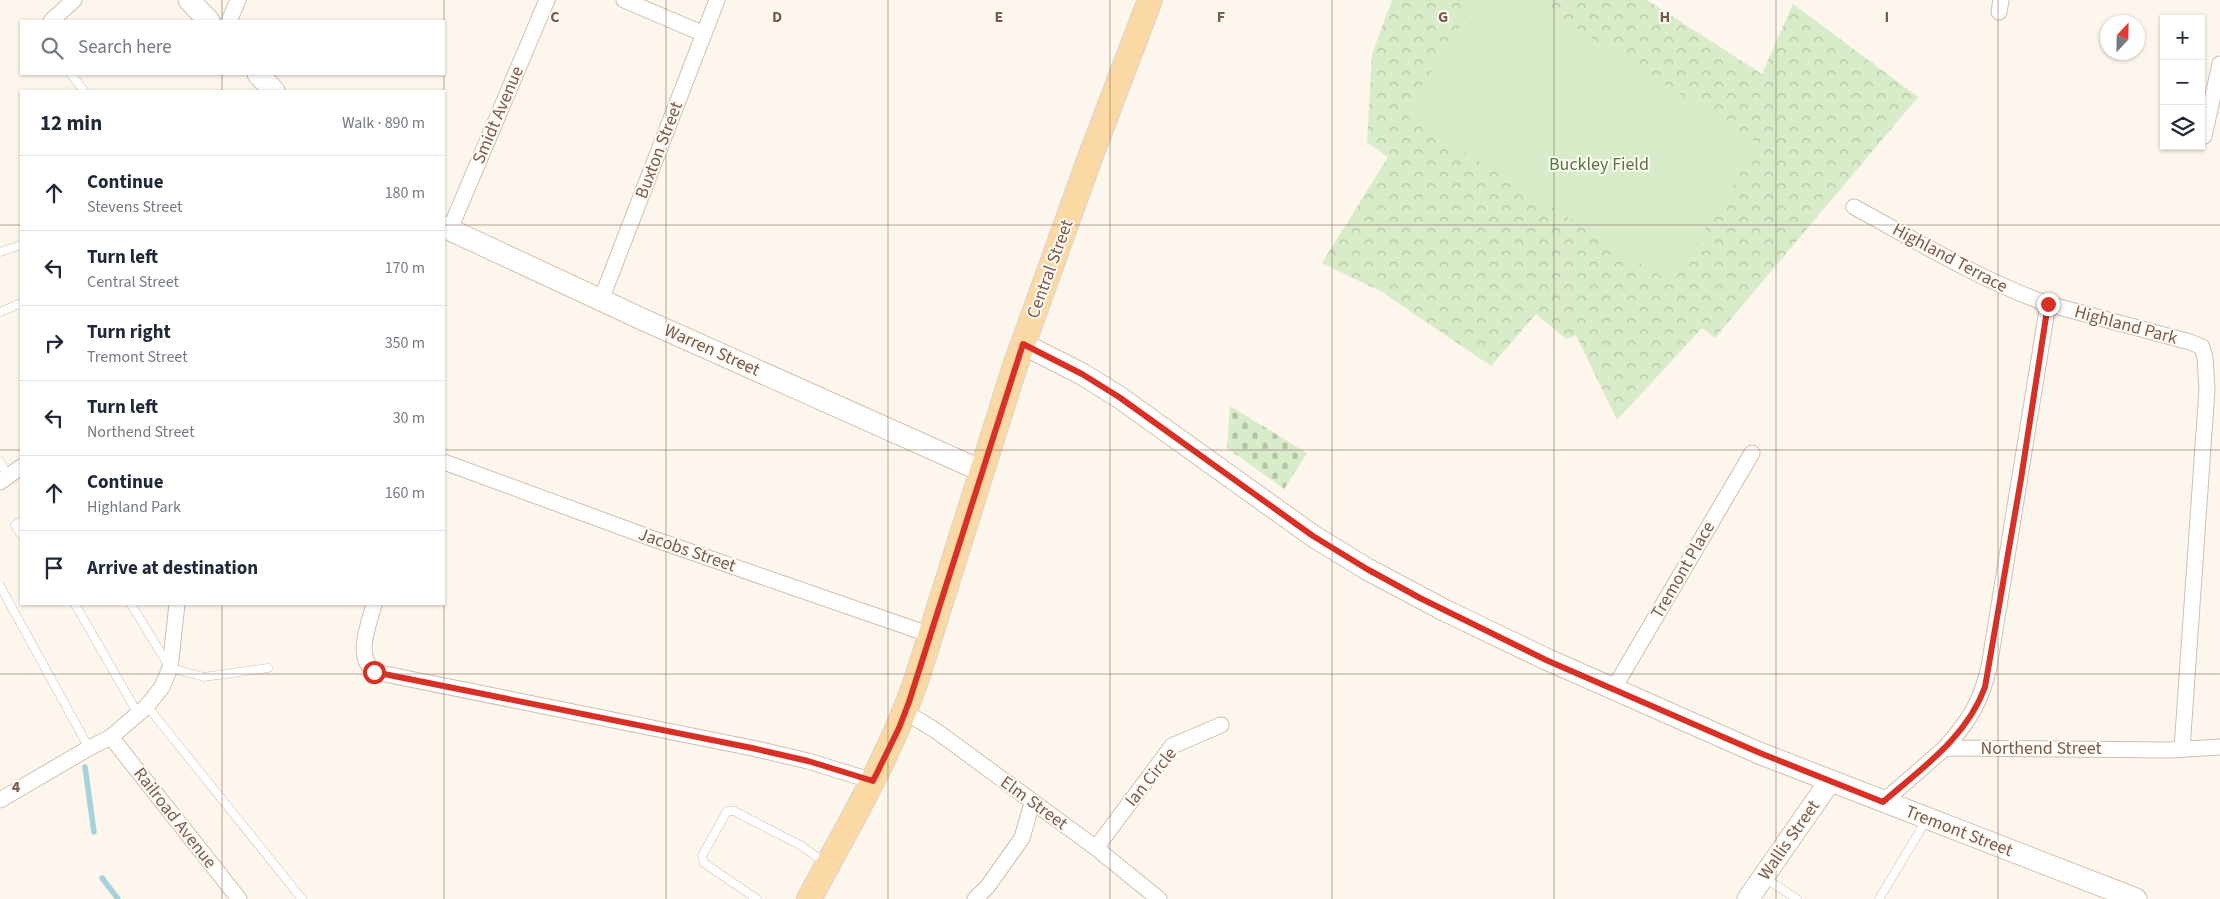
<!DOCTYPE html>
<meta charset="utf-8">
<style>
:root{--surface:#fff;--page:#f2f2f3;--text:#1f2937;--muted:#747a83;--line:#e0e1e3}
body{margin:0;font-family:"Source Sans 3",sans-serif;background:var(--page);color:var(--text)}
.controls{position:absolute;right:15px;top:15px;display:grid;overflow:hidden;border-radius:0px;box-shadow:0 1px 4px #0004}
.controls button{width:45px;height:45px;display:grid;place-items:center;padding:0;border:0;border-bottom:1px solid var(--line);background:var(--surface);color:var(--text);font:25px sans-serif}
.compass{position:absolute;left:2100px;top:15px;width:45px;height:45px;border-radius:50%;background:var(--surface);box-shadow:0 1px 4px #0004;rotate:22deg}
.stop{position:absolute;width:15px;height:15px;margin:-11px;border:4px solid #d93025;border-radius:50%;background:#fff}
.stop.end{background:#d93025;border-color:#fff;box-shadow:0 1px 5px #0008}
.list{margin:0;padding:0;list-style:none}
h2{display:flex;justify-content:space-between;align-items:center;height:65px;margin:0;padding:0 20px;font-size:21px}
h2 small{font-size:16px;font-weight:400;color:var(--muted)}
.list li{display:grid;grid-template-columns:32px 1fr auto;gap:15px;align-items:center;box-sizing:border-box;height:75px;padding:0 20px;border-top:1px solid var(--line)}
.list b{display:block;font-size:19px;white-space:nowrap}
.list p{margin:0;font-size:16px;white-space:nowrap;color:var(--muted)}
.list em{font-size:16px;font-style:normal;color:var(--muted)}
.icon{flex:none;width:28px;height:28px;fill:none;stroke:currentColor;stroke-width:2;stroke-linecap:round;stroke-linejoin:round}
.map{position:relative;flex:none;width:2220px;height:899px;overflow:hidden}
.search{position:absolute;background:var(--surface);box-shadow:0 1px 4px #0004;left:20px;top:20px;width:425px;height:55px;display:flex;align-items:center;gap:12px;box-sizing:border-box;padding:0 18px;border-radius:0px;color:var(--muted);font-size:19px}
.panel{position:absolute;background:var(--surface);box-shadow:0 1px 4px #0004;left:20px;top:90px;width:425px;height:515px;border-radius:0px}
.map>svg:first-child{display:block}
</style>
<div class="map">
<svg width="2220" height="899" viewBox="0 0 2220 899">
<defs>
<pattern id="cemetery-stones" width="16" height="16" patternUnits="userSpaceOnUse" patternTransform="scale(1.25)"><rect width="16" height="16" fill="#d8ecc9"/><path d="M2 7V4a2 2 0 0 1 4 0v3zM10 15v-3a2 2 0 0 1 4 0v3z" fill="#b4c2a5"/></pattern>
<pattern id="park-crowns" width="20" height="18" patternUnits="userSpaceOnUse" patternTransform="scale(1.25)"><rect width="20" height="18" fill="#d8ecc9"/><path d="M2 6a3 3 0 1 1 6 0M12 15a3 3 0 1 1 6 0" fill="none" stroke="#b4c2a5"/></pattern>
</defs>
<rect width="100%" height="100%" fill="#fdf6ec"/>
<polygon fill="url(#cemetery-stones)" points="1230,406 1307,453 1284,489 1227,448"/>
<polygon fill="url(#park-crowns)" points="1392,0 1647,0 1762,74 1793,4 1918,97 1715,338 1702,328 1617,420 1576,335 1566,339 1536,314 1491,366 1382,292 1322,263 1388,157 1367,142 1372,54"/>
<polygon fill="#d8ecc9" points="1476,0 1531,0 1759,144 1672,283 1404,114"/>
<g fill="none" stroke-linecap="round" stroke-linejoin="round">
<g stroke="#a5d3da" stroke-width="5.5">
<polyline points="85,767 94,832"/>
<polyline points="102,878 118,899"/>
</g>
<g stroke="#d1beb0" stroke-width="9">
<g id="lane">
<polyline points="71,74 84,91"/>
<polyline points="0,252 21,245"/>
<polyline points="0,312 21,303"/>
<polyline points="0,462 8,477"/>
<polyline points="21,521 15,525 21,535"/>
<polyline points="0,586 89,748"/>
<polyline points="75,604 138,714"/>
<polyline points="131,604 170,668 204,677 268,668"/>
<polyline points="147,706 302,899"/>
<polyline points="1765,878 1797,899"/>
<polyline points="757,899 704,863 702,856 727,811 734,811 800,845 826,863"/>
<polyline points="1879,899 1927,819"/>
</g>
</g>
<g stroke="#d1beb0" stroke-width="17">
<g id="street">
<polyline points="624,0 704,34"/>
<polyline points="1999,12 2001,0"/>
<polyline points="51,21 74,0"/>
<polyline points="229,21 238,0"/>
<polyline points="2204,136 2220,64"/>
<path d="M1854,207c63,34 126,73 194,97"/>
<polyline points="450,229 547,0"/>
<polyline points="601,300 717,0"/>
<polyline points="444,462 651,538 931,635"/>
<polyline points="0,482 21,467"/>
<path d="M374,604c-5,21 -20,53 1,68l377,76 56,13 65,20"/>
<polyline points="1614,688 1752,453"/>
<polyline points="905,712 935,730 1096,848 1159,899"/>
<polyline points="111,737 239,899"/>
<path d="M1945,748c24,-27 36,-46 44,-81l59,-363 142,38 12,5 3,11 2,31 -25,360"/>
<polyline points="0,800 89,748 111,737 147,706 162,687 170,668 177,604"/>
<polyline points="1883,802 1945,748 2170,750 2220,747"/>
<polyline points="1096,848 1172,746 1221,725"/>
<polyline points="975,899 988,886 1022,838 1032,803"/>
</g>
</g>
<g stroke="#d6c0b0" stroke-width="23">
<g id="secondary">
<polyline points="189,0 209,21"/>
<polyline points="258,74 274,91"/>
<polyline points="444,227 644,320 982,471"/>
<polyline points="1023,344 1082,374 1119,397 1313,536 1367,569 1444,610 1546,659 1759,753 2136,899"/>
<polyline points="1748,899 1830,781"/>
</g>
</g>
<g stroke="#dad1cd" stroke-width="26">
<path id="primary" d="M809,899c39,-72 81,-143 108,-221l97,-309 77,-214 59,-155"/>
</g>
<use href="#lane" stroke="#fff" stroke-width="8"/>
<use href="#street" stroke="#fff" stroke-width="15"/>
<use href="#secondary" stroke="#fff" stroke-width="21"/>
<use href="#primary" stroke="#fbd9a5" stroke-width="24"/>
</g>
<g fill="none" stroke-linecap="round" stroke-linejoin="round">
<path stroke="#d93025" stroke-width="6" d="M374,672l378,76 56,13 65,20 26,-53 10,-26 114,-358 59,30 37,23 194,139 54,33 53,29 126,62 214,93 123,49c39,-34 84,-65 102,-115l36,-208 27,-175"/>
</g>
<path fill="none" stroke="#7a5c4d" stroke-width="1" stroke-opacity="0.55" d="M222,0v21M444,0v899M666,0v899M888,0v899M1110,0v899M1332,0v899M1554,0v899M1776,0v899M1998,0v899M222,74v17M0,225h21M444,225h1776M0,450h21M444,450h1776M222,604v295M0,674h2220"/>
<g text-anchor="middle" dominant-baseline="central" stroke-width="4" stroke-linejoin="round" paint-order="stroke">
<g font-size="18" fill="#7a5c4d" stroke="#fffaf3">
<text transform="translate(498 115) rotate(-67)">Smidt Avenue</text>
<text transform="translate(659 150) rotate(-69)">Buxton Street</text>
<text transform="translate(1950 258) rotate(28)">Highland Terrace</text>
<text transform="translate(1050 269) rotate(-70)">Central Street</text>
<text transform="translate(2126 325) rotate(15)">Highland Park</text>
<text transform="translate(712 350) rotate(24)">Warren Street</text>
<text transform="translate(687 550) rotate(19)">Jacobs Street</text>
<text transform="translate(1683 570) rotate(-60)">Tremont Place</text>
<text x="2041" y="748">Northend Street</text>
<text transform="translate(1151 777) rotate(-51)">Ian Circle</text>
<text transform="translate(1034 803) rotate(36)">Elm Street</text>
<text transform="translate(175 818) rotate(52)">Railroad Avenue</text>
<text transform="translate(1959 831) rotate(21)">Tremont Street</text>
<text transform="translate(1789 840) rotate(-55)">Wallis Street</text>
</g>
<g font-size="18" fill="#537a41" stroke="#fffaf3">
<text x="1599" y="164">Buckley Field</text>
</g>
</g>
<g font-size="16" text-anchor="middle" font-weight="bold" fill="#7a5c4d" stroke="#fffaf3" stroke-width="4" stroke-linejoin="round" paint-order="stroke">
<text x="555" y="22">C</text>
<text x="777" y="22">D</text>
<text x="999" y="22">E</text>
<text x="1221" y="22">F</text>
<text x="1443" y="22">G</text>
<text x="1665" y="22">H</text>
<text x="1887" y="22">I</text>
<text x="16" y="792">4</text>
</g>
</svg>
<div class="controls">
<button>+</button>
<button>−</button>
<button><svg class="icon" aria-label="layers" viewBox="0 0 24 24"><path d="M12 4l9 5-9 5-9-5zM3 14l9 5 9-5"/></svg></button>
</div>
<svg class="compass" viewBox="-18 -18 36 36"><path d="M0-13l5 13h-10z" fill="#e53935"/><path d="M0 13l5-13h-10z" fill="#747a83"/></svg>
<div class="stop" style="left:374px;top:672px"></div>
<div class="stop end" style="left:2048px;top:304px"></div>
<div class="search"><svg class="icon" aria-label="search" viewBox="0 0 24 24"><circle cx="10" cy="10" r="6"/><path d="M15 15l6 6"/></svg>Search here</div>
<section class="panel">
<h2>12 min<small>Walk · 890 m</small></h2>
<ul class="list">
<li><svg class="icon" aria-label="ahead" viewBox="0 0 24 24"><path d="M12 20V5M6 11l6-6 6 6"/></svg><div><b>Continue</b><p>Stevens Street</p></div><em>180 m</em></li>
<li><svg class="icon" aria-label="left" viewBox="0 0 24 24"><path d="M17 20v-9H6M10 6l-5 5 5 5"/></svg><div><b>Turn left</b><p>Central Street</p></div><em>170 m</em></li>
<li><svg class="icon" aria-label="right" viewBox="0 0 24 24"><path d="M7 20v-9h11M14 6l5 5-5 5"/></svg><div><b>Turn right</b><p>Tremont Street</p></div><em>350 m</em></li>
<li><svg class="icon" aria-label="left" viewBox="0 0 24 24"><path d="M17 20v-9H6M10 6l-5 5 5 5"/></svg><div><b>Turn left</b><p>Northend Street</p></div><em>30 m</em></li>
<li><svg class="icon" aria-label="ahead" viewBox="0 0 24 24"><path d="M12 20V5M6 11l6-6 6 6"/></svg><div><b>Continue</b><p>Highland Park</p></div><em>160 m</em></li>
<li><svg class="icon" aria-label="arrive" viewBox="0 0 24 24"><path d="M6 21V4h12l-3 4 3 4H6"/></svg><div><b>Arrive at destination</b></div></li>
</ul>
</section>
</div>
